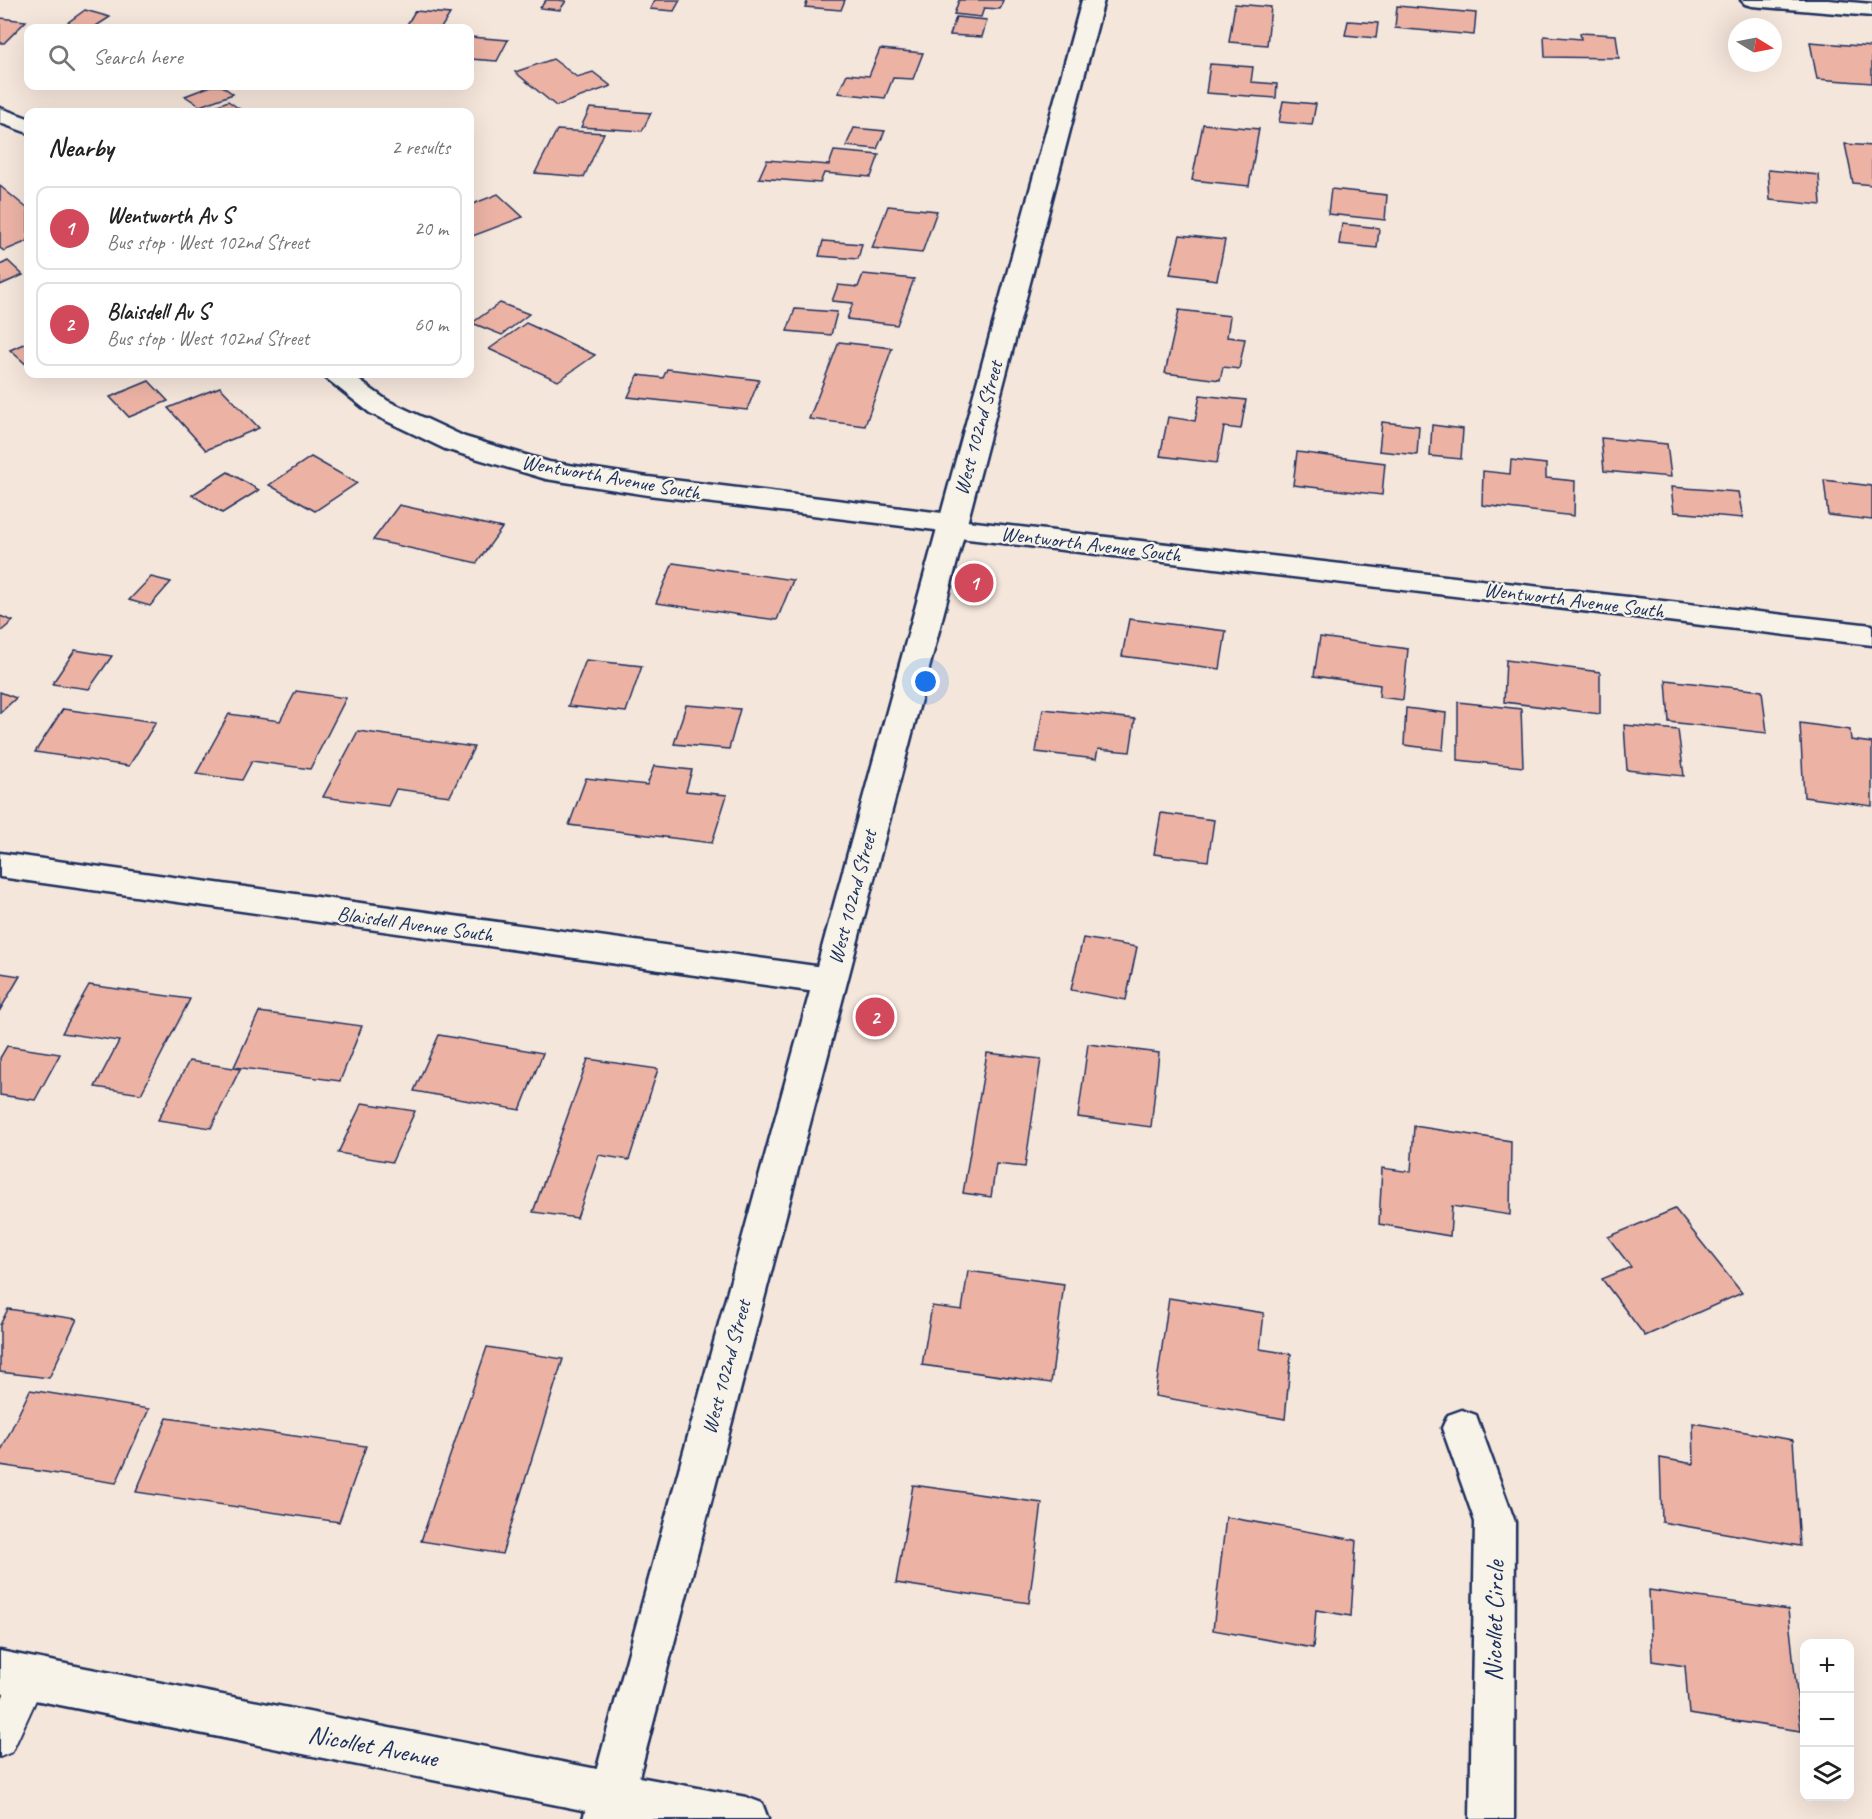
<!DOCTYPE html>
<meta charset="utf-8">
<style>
:root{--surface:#fff;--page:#f2f2f2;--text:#222;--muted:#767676;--line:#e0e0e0;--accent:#d1495b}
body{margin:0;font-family:Caveat,sans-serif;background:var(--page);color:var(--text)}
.controls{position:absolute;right:18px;bottom:18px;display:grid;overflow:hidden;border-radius:12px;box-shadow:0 6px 24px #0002}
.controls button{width:54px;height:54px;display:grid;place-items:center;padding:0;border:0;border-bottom:2px solid var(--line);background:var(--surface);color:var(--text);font:30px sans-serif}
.compass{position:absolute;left:1728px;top:18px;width:54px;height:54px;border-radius:50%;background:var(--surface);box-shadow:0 6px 24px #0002;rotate:100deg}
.you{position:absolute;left:926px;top:682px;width:21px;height:21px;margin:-15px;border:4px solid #fff;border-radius:50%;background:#1a73e8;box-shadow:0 0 0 9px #1a73e833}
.badge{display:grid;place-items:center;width:39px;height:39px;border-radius:50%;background:var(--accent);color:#fff;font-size:20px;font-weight:700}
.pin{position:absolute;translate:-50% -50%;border:3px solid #fff;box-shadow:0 2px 6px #0006}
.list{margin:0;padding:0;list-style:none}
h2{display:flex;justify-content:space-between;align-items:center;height:78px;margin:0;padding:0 24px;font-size:26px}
h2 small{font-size:20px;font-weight:400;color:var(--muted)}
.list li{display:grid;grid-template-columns:39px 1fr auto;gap:18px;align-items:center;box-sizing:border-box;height:84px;margin:0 12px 12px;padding:0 12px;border:2px solid var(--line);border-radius:12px}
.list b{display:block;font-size:22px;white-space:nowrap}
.list p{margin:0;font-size:20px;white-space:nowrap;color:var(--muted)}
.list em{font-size:20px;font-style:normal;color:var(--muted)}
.icon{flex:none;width:33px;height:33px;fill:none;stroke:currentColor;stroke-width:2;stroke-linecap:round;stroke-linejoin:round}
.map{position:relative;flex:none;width:1872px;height:1819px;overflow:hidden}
.search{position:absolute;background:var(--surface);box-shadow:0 6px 24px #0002;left:24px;top:24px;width:450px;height:66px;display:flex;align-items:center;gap:15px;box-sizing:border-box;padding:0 21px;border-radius:12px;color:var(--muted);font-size:22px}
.panel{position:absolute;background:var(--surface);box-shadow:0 6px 24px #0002;left:24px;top:108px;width:450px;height:270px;border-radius:12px}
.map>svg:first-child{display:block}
</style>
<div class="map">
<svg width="1872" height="1819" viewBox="0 0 1872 1819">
<rect width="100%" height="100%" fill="#f5e6db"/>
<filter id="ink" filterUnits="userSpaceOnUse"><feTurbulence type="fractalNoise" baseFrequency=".0167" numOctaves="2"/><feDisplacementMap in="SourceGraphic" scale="12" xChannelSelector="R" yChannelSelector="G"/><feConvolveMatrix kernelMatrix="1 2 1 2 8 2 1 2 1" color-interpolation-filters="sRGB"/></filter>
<g filter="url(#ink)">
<g fill="#ecb3a5" stroke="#1b2f5e" stroke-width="1.5">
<polygon points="546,0 558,0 566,1 560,10 540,8"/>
<polygon points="655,0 680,0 674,11 650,9"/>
<polygon points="808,0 845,0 841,10 805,7"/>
<polygon points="959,0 1003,0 1000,9 984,8 981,17 954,14"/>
<polygon points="1235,4 1271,7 1267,45 1229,42"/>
<polygon points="1397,6 1476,13 1474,35 1395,28"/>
<polygon points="85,10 110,17 93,28 63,26"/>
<polygon points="415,11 450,14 441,28 405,28"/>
<polygon points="956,17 987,20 982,37 950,35"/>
<polygon points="0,18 26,21 4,43 0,43"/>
<polygon points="1348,21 1378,23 1376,38 1345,35"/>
<polygon points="1580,33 1616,35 1619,58 1545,57 1544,36 1581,39"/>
<polygon points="470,37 508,40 497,61 470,59"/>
<polygon points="1810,42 1872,47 1872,83 1817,79"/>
<polygon points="880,49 923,53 913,79 893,78 885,98 838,93 847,74 869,76"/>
<polygon points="553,59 577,77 593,72 611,86 556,106 515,72"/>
<polygon points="1210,64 1253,67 1251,82 1277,84 1276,98 1206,93"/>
<polygon points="211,86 222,86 233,94 200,106 185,96"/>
<polygon points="228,101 244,112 200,112"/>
<polygon points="1283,101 1316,104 1312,125 1279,122"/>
<polygon points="590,108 651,113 642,131 581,127"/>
<polygon points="1203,124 1259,129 1249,186 1192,180"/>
<polygon points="854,128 885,131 877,149 846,146"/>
<polygon points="557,130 604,133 584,177 535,173"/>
<polygon points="1845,144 1872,146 1872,185 1853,183"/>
<polygon points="834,151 879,155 871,177 824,173 820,183 759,178 767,160 829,165"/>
<polygon points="1768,170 1819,175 1821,205 1770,200"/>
<polygon points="0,186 28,209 28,241 4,251 0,248"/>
<polygon points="1331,189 1387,195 1385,220 1328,214"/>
<polygon points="498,194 523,217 470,237 470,205"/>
<polygon points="888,206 937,211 922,253 872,248"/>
<polygon points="1342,224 1379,228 1377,248 1339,244"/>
<polygon points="1180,235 1225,240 1217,280 1170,274"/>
<polygon points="823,241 862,244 858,259 819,256"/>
<polygon points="8,261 23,275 0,285 0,265"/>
<polygon points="863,274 914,279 897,325 847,319 853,303 832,301 838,285 858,287"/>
<polygon points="500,303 529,314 502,335 472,323"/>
<polygon points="795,309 837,312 831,335 787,331"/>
<polygon points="1179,310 1230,316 1227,337 1245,339 1239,369 1223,367 1220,380 1165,373"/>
<polygon points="526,323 595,355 558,381 489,349"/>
<polygon points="28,342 28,366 10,350"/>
<polygon points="839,342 892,348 865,426 809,419"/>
<polygon points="667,369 759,380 747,410 628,397 638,375 663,378"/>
<polygon points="149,381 168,401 129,417 110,397"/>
<polygon points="220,387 259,428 206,450 168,408"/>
<polygon points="1200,395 1246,400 1241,429 1224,427 1217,463 1160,456 1168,417 1195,421"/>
<polygon points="1382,422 1419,426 1417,455 1379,451"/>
<polygon points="1432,425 1463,429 1461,459 1430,456"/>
<polygon points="1601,438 1667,444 1671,477 1604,471"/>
<polygon points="1297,452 1385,463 1382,495 1293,485"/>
<polygon points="311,457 357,483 315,511 269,485"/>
<polygon points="1511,460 1546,464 1546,478 1575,481 1574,516 1482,505 1483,471 1510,474"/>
<polygon points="228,472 259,490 222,513 192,495"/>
<polygon points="1824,480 1872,486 1872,520 1828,515"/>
<polygon points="1671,487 1738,492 1743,518 1674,512"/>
<polygon points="399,505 502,528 477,563 373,540"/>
<polygon points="673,563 793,580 777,620 656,603"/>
<polygon points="151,577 171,582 150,606 129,600"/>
<polygon points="0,616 13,621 0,632"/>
<polygon points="1129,619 1226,631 1220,669 1122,656"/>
<polygon points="1320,637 1408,649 1403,700 1379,697 1380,685 1314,676"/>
<polygon points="75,650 112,656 89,689 52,684"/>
<polygon points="586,660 642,666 626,712 568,706"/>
<polygon points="1506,660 1600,672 1600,714 1504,702"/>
<polygon points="1666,680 1762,691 1767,733 1669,722"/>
<polygon points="296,691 346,698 310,769 252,761 242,780 196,774 229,714 280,721"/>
<polygon points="0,692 16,698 0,713"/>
<polygon points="1458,702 1521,709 1523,767 1458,760"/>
<polygon points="686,705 740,709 729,749 674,744"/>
<polygon points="1406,708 1446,713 1443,750 1404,745"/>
<polygon points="63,709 156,722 129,766 35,752"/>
<polygon points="1043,709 1135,719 1130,752 1098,749 1096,759 1036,752"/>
<polygon points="1800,723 1850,730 1851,740 1872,743 1872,806 1804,797"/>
<polygon points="1624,725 1678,730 1684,776 1627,770"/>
<polygon points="358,731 474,747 450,796 396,789 388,806 323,797"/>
<polygon points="654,766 692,770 686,791 727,795 712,843 569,825 586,778 647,785"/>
<polygon points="1161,813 1214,820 1208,861 1154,854"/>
<polygon points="1083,938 1137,947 1126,1000 1071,990"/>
<polygon points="0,973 20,976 0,1010"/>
<polygon points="89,985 190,999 141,1094 95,1087 119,1041 62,1033"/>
<polygon points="259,1012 362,1026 340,1081 234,1067"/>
<polygon points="439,1035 543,1053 520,1110 414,1091"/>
<polygon points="1088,1044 1159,1053 1151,1127 1078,1117"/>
<polygon points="7,1046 60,1054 35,1100 0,1095 0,1058"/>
<polygon points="987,1053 1041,1059 1025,1167 996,1164 991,1197 963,1193"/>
<polygon points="588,1059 658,1069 629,1160 599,1155 577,1218 533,1212"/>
<polygon points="189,1061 240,1069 211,1128 158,1120"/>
<polygon points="362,1103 415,1111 392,1162 338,1153"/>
<polygon points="1414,1126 1511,1141 1510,1215 1452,1206 1450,1236 1379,1224 1382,1168 1411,1172"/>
<polygon points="1675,1209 1742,1293 1645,1336 1602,1279 1631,1267 1608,1237"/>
<polygon points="968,1271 1064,1284 1051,1383 922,1365 932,1306 962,1310"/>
<polygon points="1169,1298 1264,1313 1260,1349 1291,1354 1285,1419 1155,1396"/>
<polygon points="8,1309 77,1319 49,1378 0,1372 0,1325"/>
<polygon points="487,1347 563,1359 502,1554 421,1541"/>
<polygon points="30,1390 149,1409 116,1483 0,1465 0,1453"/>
<polygon points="167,1418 366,1446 339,1522 136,1492"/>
<polygon points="1693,1423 1793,1440 1800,1546 1662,1522 1660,1458 1694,1464"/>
<polygon points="913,1485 1042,1503 1029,1603 896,1583"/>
<polygon points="1226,1517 1356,1540 1351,1616 1316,1610 1313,1648 1213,1630"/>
<polygon points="1649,1590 1788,1610 1801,1731 1689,1714 1685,1666 1652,1661"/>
</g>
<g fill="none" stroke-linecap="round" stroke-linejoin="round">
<g stroke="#1b2f5e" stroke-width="4">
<polygon id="service" points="29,1662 41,1666 46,1678 12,1752 0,1757 0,1703 17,1666"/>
</g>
<g stroke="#1b2f5e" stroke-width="5">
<g id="minor">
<polygon points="1741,0 1828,0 1872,4 1872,16 1752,6 1745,4"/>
<polygon points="0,108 28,118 28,133 0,123"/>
<polygon points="321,374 350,374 388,401 465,437 549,462 648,477 942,513 958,520 1872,625 1872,645 951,537 935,530 648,495 546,479 445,449 370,413"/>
<polygon points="0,853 830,968 842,972 847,981 842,990 830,994 0,877"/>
<polygon points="1462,1410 1476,1415 1515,1522 1514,1819 1470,1819 1475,1522 1442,1428 1448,1415"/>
<polygon points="0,1651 612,1772 628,1778 634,1794 628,1810 612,1816 0,1693"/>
</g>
</g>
<g stroke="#1b2f5e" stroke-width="5">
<polygon id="tertiary" points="1082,0 1104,0 639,1777 746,1797 762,1803 768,1819 583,1819"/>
</g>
<use href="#service" fill="#f7f3e8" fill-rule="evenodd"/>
<use href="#minor" fill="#f7f3e8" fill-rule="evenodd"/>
<use href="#tertiary" fill="#f7f3e8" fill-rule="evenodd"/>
</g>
</g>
<g text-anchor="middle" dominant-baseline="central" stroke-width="4.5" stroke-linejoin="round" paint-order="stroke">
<g font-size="21" fill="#1b2f5e" stroke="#f7f3e8">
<text transform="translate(978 428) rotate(-75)">West 102nd Street</text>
<text transform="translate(611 477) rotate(10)">Wentworth Avenue South</text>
<text transform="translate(1091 544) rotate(7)">Wentworth Avenue South</text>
<text transform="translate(1574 600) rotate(7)">Wentworth Avenue South</text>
<text transform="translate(852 897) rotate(-75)">West 102nd Street</text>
<text transform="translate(415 924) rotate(8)">Blaisdell Avenue South</text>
<text transform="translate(726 1367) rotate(-75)">West 102nd Street</text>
</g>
<g font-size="26" fill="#1b2f5e" stroke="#f7f3e8">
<text transform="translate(1494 1621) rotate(-89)">Nicollet Circle</text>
<text transform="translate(373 1746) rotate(11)">Nicollet Avenue</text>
</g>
</g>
</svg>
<div class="controls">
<button>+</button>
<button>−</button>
<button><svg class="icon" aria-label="layers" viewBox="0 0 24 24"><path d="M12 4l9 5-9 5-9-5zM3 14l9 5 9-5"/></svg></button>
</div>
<svg class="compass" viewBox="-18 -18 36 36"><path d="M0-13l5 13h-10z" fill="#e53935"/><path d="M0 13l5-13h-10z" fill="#767676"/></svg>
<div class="you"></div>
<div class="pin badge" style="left:974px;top:583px">1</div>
<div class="pin badge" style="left:875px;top:1017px">2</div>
<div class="search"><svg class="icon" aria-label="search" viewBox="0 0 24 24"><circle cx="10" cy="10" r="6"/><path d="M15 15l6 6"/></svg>Search here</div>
<section class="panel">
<h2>Nearby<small>2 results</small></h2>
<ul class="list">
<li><span class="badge">1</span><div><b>Wentworth Av S</b><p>Bus stop · West 102nd Street</p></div><em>20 m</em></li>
<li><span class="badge">2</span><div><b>Blaisdell Av S</b><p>Bus stop · West 102nd Street</p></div><em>60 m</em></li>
</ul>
</section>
</div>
